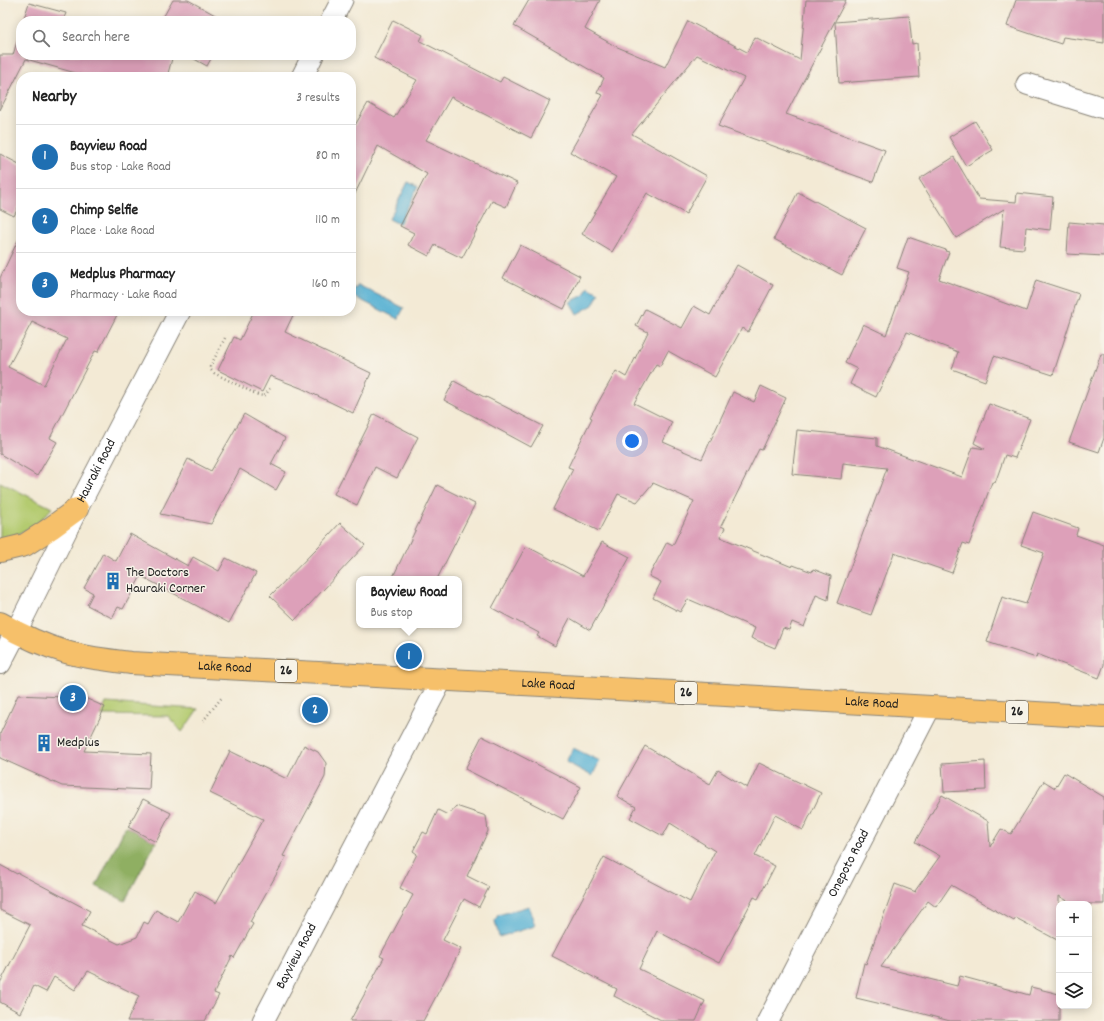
<!DOCTYPE html>
<meta charset="utf-8">
<style>
:root{--surface:#fff;--page:#f6f6f6;--text:#222;--muted:#767676;--line:#e0e0e0;--accent:#1f6fb2}
body{margin:0;font-family:Dekko,sans-serif;background:var(--page);color:var(--text)}
.controls{position:absolute;right:12px;bottom:12px;display:grid;overflow:hidden;border-radius:8px;box-shadow:0 2px 10px #0003}
.controls button{width:36px;height:36px;display:grid;place-items:center;padding:0;border:0;border-bottom:1px solid var(--line);background:var(--surface);color:var(--text);font:20px sans-serif}
.you{position:absolute;left:632px;top:441px;width:14px;height:14px;margin:-10px;border:3px solid #fff;border-radius:50%;background:#1a73e8;box-shadow:0 0 0 6px #1a73e833}
.badge{display:grid;place-items:center;width:26px;height:26px;border-radius:50%;background:var(--accent);color:#fff;font-size:13px;font-weight:700}
.pin{position:absolute;translate:-50% -50%;border:2px solid #fff;box-shadow:0 1px 4px #0006}
.popup{position:absolute;left:356px;top:576px;width:106px;height:52px;box-sizing:border-box;display:grid;place-content:center;border-radius:8px;background:var(--surface);filter:drop-shadow(0 1px 3px #0005);font-size:13px;white-space:nowrap;color:var(--muted)}
.popup b{font-size:15px;color:var(--text)}
.popup::after{content:'';position:absolute;left:50%;top:100%;margin-left:-8px;border:8px solid transparent;border-top-color:var(--surface)}
.list{margin:0;padding:0;list-style:none}
h2{display:flex;justify-content:space-between;align-items:center;height:52px;margin:0;padding:0 16px;font-size:17px}
h2 small{font-size:13px;font-weight:400;color:var(--muted)}
.list li{display:grid;grid-template-columns:26px 1fr auto;gap:12px;align-items:center;box-sizing:border-box;height:64px;padding:0 16px;border-top:1px solid var(--line)}
.list b{display:block;font-size:15px;white-space:nowrap}
.list p{margin:0;font-size:13px;white-space:nowrap;color:var(--muted)}
.list em{font-size:13px;font-style:normal;color:var(--muted)}
.icon{flex:none;width:22px;height:22px;fill:none;stroke:currentColor;stroke-width:2;stroke-linecap:round;stroke-linejoin:round}
.map{position:relative;flex:none;width:1104px;height:1021px;overflow:hidden}
.search{position:absolute;background:var(--surface);box-shadow:0 2px 10px #0003;left:16px;top:16px;width:340px;height:44px;display:flex;align-items:center;gap:10px;box-sizing:border-box;padding:0 14px;border-radius:16px;color:var(--muted);font-size:15px}
.panel{position:absolute;background:var(--surface);box-shadow:0 2px 10px #0003;left:16px;top:72px;width:340px;height:244px;border-radius:16px}
.map>svg:first-child{display:block}
</style>
<div class="map">
<svg width="1104" height="1021" viewBox="0 0 1104 1021">
<rect width="100%" height="100%" fill="#f7f3e8"/>
<filter id="ink" filterUnits="userSpaceOnUse"><feTurbulence type="fractalNoise" baseFrequency=".025" numOctaves="2"/><feDisplacementMap in="SourceGraphic" scale="8" xChannelSelector="R" yChannelSelector="G"/><feConvolveMatrix kernelMatrix="1 2 1 2 8 2 1 2 1" color-interpolation-filters="sRGB"/></filter>
<filter id="wash" filterUnits="userSpaceOnUse"><feTurbulence type="fractalNoise" baseFrequency=".012" numOctaves="4" result="noise"/><feDisplacementMap in="SourceGraphic" scale="16" xChannelSelector="R" yChannelSelector="G"/><feGaussianBlur stdDeviation="0.9" result="paint"/><feColorMatrix in="noise" values="0 0 0 0 0 0 0 0 0 0 0 0 0 0 0 0 0 1.4 0 .05"/><feComposite in="paint" operator="in"/></filter>
<g filter="url(#wash)">
<rect width="100%" height="100%" fill="#f3ead5"/>
<g fill="#b4cb70" stroke="#687446">
<polygon points="0,482 52,508 37,524 8,539 0,541"/>
<polygon points="106,703 198,709 182,732 168,716 101,715"/>
</g>
<polygon fill="#8faf62" stroke="#56663f" points="126,826 156,842 125,901 96,886"/>
<g fill="#55b0d3" stroke="#386678">
<polygon points="408,182 418,187 399,224 389,219"/>
<polygon points="358,285 404,308 398,319 351,295 351,287 356,289"/>
<polygon points="588,287 599,293 593,305 577,314 570,302 584,295"/>
<polygon points="573,748 600,761 592,776 566,762"/>
<polygon points="529,906 535,926 499,937 495,921 498,915"/>
</g>
<g id="blocks">
<g fill="#dda0b9" fill-rule="evenodd">
<polygon points="173,0 188,0 226,21 161,21"/>
<polygon points="529,0 600,0 585,29 615,46 665,67 688,21 747,52 755,37 800,60 806,0 846,0 786,114 885,150 873,182 718,126 744,78 697,55 632,134 707,176 686,214 647,193 612,252 582,234 616,177 570,152 603,95 597,93 604,78 514,26"/>
<polygon points="1016,0 1104,0 1104,43 1063,37 1061,44 1007,26"/>
<polygon points="29,3 66,13 64,18 73,21 23,21"/>
<polygon points="909,16 912,44 917,43 919,77 839,83 835,22"/>
<polygon points="393,20 423,35 420,41 500,82 503,77 550,101 531,138 451,97 426,140 517,183 506,207 492,201 462,258 435,245 429,256 408,245 414,233 400,226 427,174 378,146 351,202 351,132 368,103 394,118 417,80 374,58"/>
<polygon points="21,28 21,55 173,55 167,77 90,77 26,59 0,110 0,55 13,55"/>
<polygon points="187,55 213,55 207,66"/>
<polygon points="975,121 993,150 966,166 949,137"/>
<polygon points="0,154 21,165 21,202 14,216 0,209"/>
<polygon points="954,157 979,199 1016,202 1017,193 1053,197 1050,230 1026,227 1024,249 1000,247 1004,209 956,238 919,179"/>
<polygon points="798,192 866,228 842,275 774,239"/>
<polygon points="1069,222 1104,225 1104,256 1067,254"/>
<path d="M21,234v77h98l-21,41 -3,-1 -45,87 7,4 -20,34 -37,-22v-176zM32,322l35,17 -23,46 -36,-18z"/>
<polygon points="908,237 946,250 945,251 949,252 939,279 1026,311 1036,280 1079,294 1053,375 994,356 985,381 952,369 958,352 907,332 876,397 850,384 857,369 845,363 863,324 886,335 909,272 897,268"/>
<polygon points="520,245 580,276 564,309 503,278"/>
<polygon points="737,265 773,285 748,332 742,328 715,377 668,351 660,366 656,364 634,403 672,422 663,442 702,459 733,392 754,402 761,386 786,398 762,450 759,449 721,526 725,528 720,537 792,567 793,565 812,572 813,569 831,576 828,600 816,595 804,627 792,622 789,630 783,628 775,648 751,638 755,628 688,599 680,612 653,598 661,582 649,576 667,542 673,545 694,501 653,483 637,502 618,494 599,531 553,509 573,469 568,467 592,418 590,417 616,371 626,377 648,332 636,326 645,309 682,328 694,306 710,315"/>
<polygon points="254,311 295,311 285,332 371,373 353,413 301,388 270,376 262,392 218,370 234,337 240,340"/>
<polygon points="1101,354 1104,354 1104,438 1099,452 1069,442"/>
<polygon points="454,381 486,398 486,397 543,426 531,447 444,400"/>
<polygon points="989,404 1030,419 1015,458 1005,455 995,483 992,482 969,545 963,543 952,573 894,553 871,615 837,603 887,468 843,463 841,479 792,474 797,430 877,438 877,446 962,477 973,447 985,449 974,443"/>
<polygon points="244,414 285,438 271,464 286,472 276,490 240,469 211,524 160,514 188,459 211,471"/>
<polygon points="374,414 418,437 397,478 375,467 357,505 334,494"/>
<polygon points="437,485 475,504 437,579 392,579"/>
<polygon points="1033,512 1078,528 1076,535 1104,545 1104,665 1099,678 1037,654 1036,658 987,642 1002,597 1026,604 1044,553 1021,545"/>
<polygon points="340,523 365,545 295,620 270,596 318,547"/>
<polygon points="130,534 188,566 193,557 219,571 226,558 256,573 229,623 141,576 123,609 118,607 112,618 87,605 93,593 84,588 103,553 116,561"/>
<polygon points="602,542 630,557 590,630 570,618 555,646 537,636 539,633 492,608 526,546 583,576"/>
<polygon points="18,695 85,698 105,707 84,751 151,754 149,790 62,786 0,758 0,734"/>
<polygon points="482,736 581,787 563,819 465,769"/>
<polygon points="304,745 318,752 326,763 325,777 283,856 286,857 250,922 253,924 234,958 232,956 214,993 219,995 205,1021 127,1021 139,996 88,971 75,990 54,977 46,992 34,986 20,1013 0,1002 0,983 30,925 0,910 0,865 17,874 18,873 90,911 82,926 119,944 137,937 144,922 148,924 156,910 178,922 195,891 216,903 263,819 210,793 230,751 287,779"/>
<polygon points="645,746 710,784 718,770 747,788 759,763 821,793 803,830 775,815 755,856 775,866 758,899 754,897 719,963 657,931 639,969 705,1001 696,1021 663,1021 614,996 617,989 552,956 604,857 690,902 715,851 670,823 663,836 630,818 636,807 617,796"/>
<polygon points="985,761 986,790 944,792 942,764"/>
<polygon points="1064,773 1104,797 1104,904 1073,904 1059,896 1059,941 1016,918 1014,921 951,885 936,907 928,901 881,967 957,986 960,976 1029,995 1031,987 1059,994 1059,1021 950,1021 916,1012 915,1012 856,998 864,963 866,964 895,884 916,892 915,891 940,856 915,842 942,795 988,821 990,847 1001,829 1011,834 1044,781 1055,788"/>
<polygon points="143,799 171,813 156,842 128,827"/>
<polygon points="456,806 486,816 488,831 467,876 489,887 479,907 464,899 443,940 461,949 423,1021 350,1021 384,958 380,956 413,895 400,888 417,854 413,851 423,832 427,834 438,810 448,815"/>
</g>
</g>
</g>
<g filter="url(#ink)">
<use href="#blocks" fill-opacity="0" stroke="#888378" stroke-width="1"/>
<g fill="none" stroke-linecap="round" stroke-linejoin="round">
<g stroke="#888378" stroke-width="23">
<g id="minor">
<polyline points="331,21 342,0"/>
<polyline points="302,77 313,55"/>
<polyline points="1027,84 1104,108"/>
<path id="s1" d="M16,632l61,-123 103,-198"/>
<path id="s2" d="M263,1021l179,-342"/>
<path id="s3" d="M768,1021l162,-314"/>
</g>
</g>
<g stroke="#888378" stroke-width="24">
<polyline id="tertiary" points="0,663 16,632"/>
</g>
<g stroke="#888378" stroke-width="24">
<g id="primary">
<polyline points="0,551 25,545 51,528 77,509"/>
<path id="s4" d="M0,623c19,11 45,23 66,29 21,6 43,8 65,11 324,16 649,35 973,54"/>
</g>
</g>
<g stroke="#888378" stroke-width="2.5" stroke-dasharray="1 3" stroke-linecap="butt">
<polyline points="225,338 210,367 211,370 214,373 258,395 264,396 267,393 271,386"/>
<polyline points="203,721 223,696"/>
</g>
<use href="#minor" stroke="#fff" stroke-width="21"/>
<use href="#tertiary" stroke="#fff" stroke-width="22"/>
<use href="#primary" stroke="#f6c06b" stroke-width="22"/>
</g>
</g>
<defs>
<g id="building-bare" transform="scale(1.38)"><path d="M-4-6H4V6H1V3H-1V6H-4ZM-2.5-4.3h1.7v1.8h-1.7ZM.8-4.3h1.7v1.8H.8ZM-2.5-1h1.7V.8h-1.7ZM.8-1h1.7V.8H.8Z" fill="#1f6fb2" stroke="#f7f3e8" stroke-width="2.5" paint-order="stroke"/></g>
</defs>
<g fill-rule="evenodd">
<use href="#building-bare" x="113" y="581"/>
<use href="#building-bare" x="44" y="743"/>
</g>
<g text-anchor="middle" dominant-baseline="central" stroke-width="3" stroke-linejoin="round" paint-order="stroke">
<g fill="#f7f3e8" stroke="#5e5c59" stroke-width="1">
<rect x="275" y="660" width="22" height="22" rx="3"/>
<rect x="675" y="682" width="22" height="22" rx="3"/>
<rect x="1006" y="701" width="22" height="22" rx="3"/>
</g>
<g font-size="13" font-weight="bold" fill="#1c1c1c">
<text x="286" y="671">26</text>
<text x="686" y="693">26</text>
<text x="1017" y="712">26</text>
</g>
<g font-size="14" fill="#1c1c1c" stroke="#f7f3e8">
<text stroke="none"><textPath href="#s1" startOffset="180">Hauraki Road</textPath></text>
<text stroke="none"><textPath href="#s4" startOffset="232">Lake Road</textPath></text>
<text stroke="none"><textPath href="#s4" startOffset="556">Lake Road</textPath></text>
<text stroke="none"><textPath href="#s4" startOffset="880">Lake Road</textPath></text>
<text stroke="none"><textPath href="#s3" startOffset="177">Onepoto Road</textPath></text>
<text stroke="none"><textPath href="#s2" startOffset="73">Bayview Road</textPath></text>
</g>
<g font-size="14" fill="#1c1c1c" stroke="#f7f3e8" text-anchor="start">
<text x="126" y="573">The Doctors<tspan x="126" dy="16">Hauraki Corner</tspan></text>
<text x="57" y="743">Medplus</text>
</g>
</g>
</svg>
<div class="controls">
<button>+</button>
<button>−</button>
<button><svg class="icon" aria-label="layers" viewBox="0 0 24 24"><path d="M12 4l9 5-9 5-9-5zM3 14l9 5 9-5"/></svg></button>
</div>
<div class="you"></div>
<div class="pin badge" style="left:409px;top:656px">1</div>
<div class="popup"><b>Bayview Road</b>Bus stop</div>
<div class="pin badge" style="left:315px;top:710px">2</div>
<div class="pin badge" style="left:73px;top:698px">3</div>
<div class="search"><svg class="icon" aria-label="search" viewBox="0 0 24 24"><circle cx="10" cy="10" r="6"/><path d="M15 15l6 6"/></svg>Search here</div>
<section class="panel">
<h2>Nearby<small>3 results</small></h2>
<ul class="list">
<li><span class="badge">1</span><div><b>Bayview Road</b><p>Bus stop · Lake Road</p></div><em>80 m</em></li>
<li><span class="badge">2</span><div><b>Chimp Selfie</b><p>Place · Lake Road</p></div><em>110 m</em></li>
<li><span class="badge">3</span><div><b>Medplus Pharmacy</b><p>Pharmacy · Lake Road</p></div><em>160 m</em></li>
</ul>
</section>
</div>
